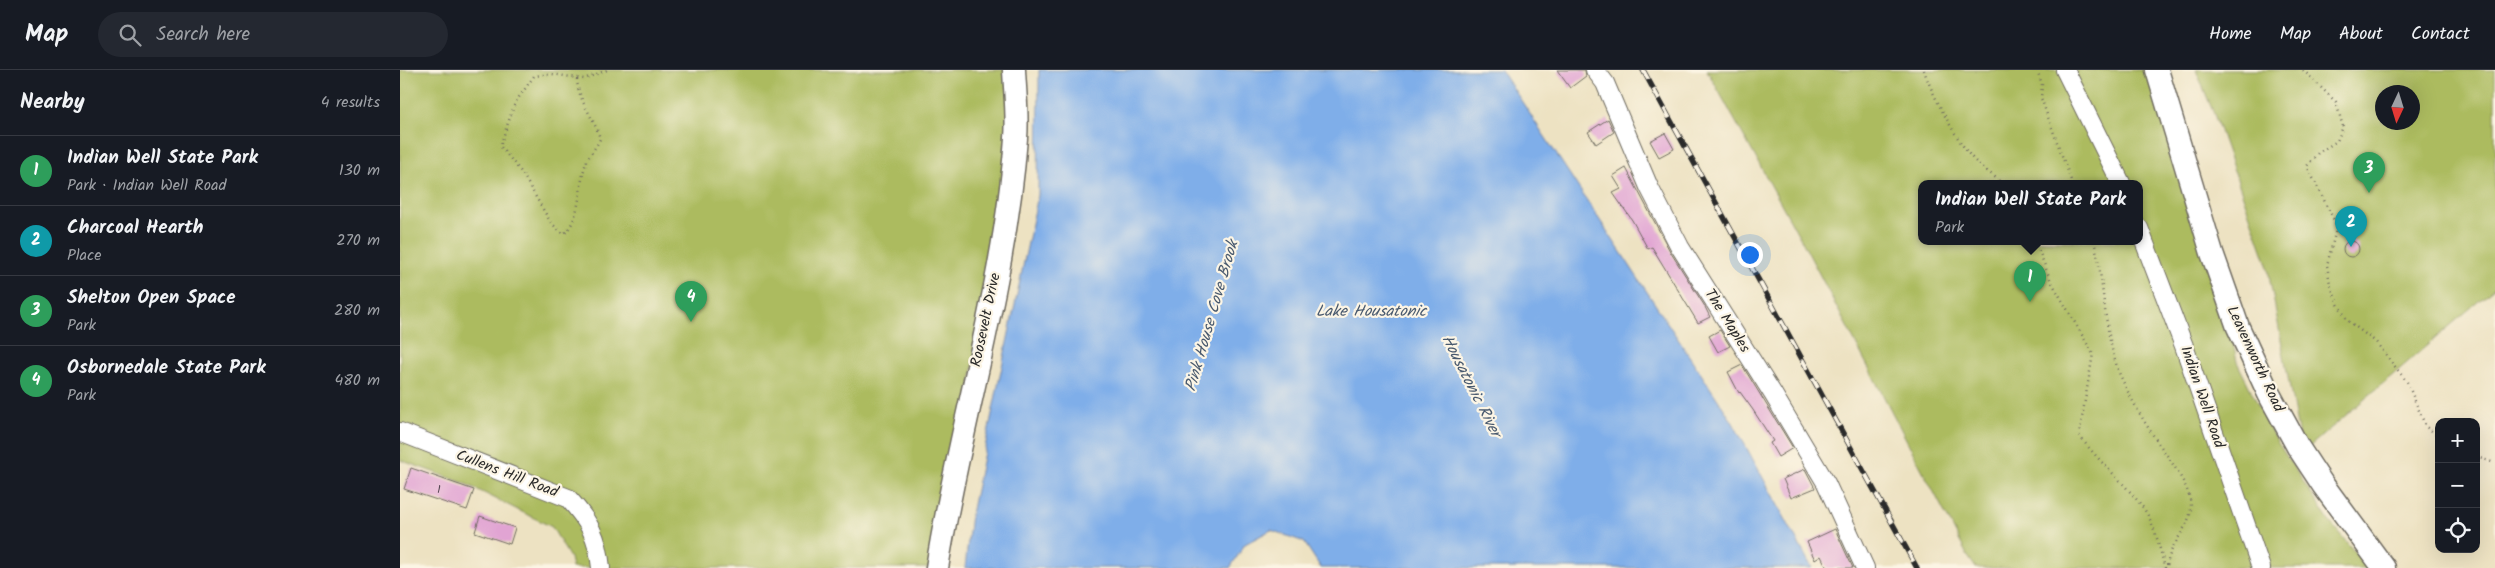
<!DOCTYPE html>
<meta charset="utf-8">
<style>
:root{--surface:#171b24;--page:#242831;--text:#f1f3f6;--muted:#9ea1a6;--line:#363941;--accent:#d1495b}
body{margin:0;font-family:Kalam,sans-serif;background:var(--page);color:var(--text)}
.controls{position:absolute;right:15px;bottom:15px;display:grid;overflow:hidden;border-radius:10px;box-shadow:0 5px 20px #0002}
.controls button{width:45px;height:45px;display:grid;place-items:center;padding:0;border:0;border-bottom:1px solid var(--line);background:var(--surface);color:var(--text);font:25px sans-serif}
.compass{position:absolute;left:1975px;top:15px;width:45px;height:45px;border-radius:50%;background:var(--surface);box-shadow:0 5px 20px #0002;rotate:184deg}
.you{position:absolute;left:1349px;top:184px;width:18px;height:18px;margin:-12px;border:4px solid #fff;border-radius:50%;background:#1a73e8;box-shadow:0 0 0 8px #1a73e833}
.badge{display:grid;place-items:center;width:32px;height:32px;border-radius:50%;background:var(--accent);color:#fff;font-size:16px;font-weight:700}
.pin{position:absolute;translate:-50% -41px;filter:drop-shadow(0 1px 2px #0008)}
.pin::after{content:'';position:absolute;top:26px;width:18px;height:15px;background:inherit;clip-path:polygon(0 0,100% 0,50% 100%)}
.popup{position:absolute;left:1518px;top:110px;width:225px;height:65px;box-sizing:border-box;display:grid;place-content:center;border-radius:10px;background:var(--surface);filter:drop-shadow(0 1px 4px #0005);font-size:16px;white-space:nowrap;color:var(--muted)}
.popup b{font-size:19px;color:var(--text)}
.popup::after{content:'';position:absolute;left:50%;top:100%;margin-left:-10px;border:10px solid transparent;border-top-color:var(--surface)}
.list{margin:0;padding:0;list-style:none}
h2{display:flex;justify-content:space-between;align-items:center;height:65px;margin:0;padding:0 20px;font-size:21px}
h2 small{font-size:16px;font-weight:400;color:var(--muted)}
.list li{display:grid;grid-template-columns:32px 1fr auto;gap:15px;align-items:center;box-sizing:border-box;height:70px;padding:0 20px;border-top:1px solid var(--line)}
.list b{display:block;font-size:19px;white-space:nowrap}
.list p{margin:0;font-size:16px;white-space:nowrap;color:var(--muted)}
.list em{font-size:16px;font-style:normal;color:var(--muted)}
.icon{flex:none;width:28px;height:28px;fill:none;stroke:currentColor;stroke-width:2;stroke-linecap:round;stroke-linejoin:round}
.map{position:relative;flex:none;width:2095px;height:498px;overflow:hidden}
header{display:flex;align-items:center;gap:30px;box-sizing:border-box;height:70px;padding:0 25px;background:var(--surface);border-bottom:1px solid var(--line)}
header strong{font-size:24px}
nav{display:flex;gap:28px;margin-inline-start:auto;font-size:18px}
.search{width:350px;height:45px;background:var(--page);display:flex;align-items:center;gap:12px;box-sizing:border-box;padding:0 18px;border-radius:28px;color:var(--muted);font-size:19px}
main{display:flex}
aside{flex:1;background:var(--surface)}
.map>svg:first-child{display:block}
</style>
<header>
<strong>Map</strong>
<div class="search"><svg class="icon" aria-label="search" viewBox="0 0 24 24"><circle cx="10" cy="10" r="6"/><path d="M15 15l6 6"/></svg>Search here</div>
<nav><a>Home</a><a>Map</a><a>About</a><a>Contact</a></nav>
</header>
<main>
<aside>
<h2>Nearby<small>4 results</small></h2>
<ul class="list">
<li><span class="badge" style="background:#2e9e5b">1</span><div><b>Indian Well State Park</b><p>Park · Indian Well Road</p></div><em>130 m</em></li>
<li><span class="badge" style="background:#0f9aa8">2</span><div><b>Charcoal Hearth</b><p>Place</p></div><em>270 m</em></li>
<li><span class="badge" style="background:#2e9e5b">3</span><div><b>Shelton Open Space</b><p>Park</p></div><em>280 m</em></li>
<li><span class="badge" style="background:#2e9e5b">4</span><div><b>Osbornedale State Park</b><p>Park</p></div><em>480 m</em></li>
</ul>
</aside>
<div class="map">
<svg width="2095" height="498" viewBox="0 0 2095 498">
<rect width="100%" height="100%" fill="#fcf5e5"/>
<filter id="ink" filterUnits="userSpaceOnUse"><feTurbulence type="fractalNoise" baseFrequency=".02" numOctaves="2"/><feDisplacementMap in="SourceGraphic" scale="10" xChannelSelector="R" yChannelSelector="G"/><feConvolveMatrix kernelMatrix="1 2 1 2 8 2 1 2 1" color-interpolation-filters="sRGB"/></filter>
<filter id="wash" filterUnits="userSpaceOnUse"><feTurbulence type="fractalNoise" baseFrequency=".0096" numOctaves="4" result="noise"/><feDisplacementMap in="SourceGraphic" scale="20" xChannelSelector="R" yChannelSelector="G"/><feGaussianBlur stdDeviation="1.12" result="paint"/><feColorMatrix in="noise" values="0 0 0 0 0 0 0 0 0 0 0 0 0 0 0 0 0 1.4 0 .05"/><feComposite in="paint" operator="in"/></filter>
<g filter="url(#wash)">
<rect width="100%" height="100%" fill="#ede2c2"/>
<g fill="#acbb5e" stroke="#6c7344" fill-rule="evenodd">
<polygon points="0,0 608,0 609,82 540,498 172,498 170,488 152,457 64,413 0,390"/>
<path d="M1307,0h451l49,142 30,150 37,75 55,84 39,47h-392l-9,-13 -164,-312zM1521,113h218v58h-218z"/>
<path d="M1796,0h299v217l-193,166 -35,-189 -53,-150zM1982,22h30v30h-30z"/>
</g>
<polygon fill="#7faee9" stroke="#556c8a" points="639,0 1101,0 1332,351 1412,498 921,498 904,472 871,460 845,474 830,498 565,498 571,444 638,125"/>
<g id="blocks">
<g fill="#e1a4d3">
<polygon points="1157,0 1185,0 1186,6 1170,18"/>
<polygon points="1208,49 1214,62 1196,74 1188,62"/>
<polygon points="1265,63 1274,79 1259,87 1250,71"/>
<polygon points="1226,98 1271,183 1304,235 1310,247 1298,253 1252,177 1248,179 1232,150 1213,123 1221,119 1213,106"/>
<circle cx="1951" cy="179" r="8"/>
<polygon points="1320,260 1330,276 1318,282 1309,266"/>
<polygon points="1342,295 1393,378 1378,387 1370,373 1373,371 1353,340 1340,322 1339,323 1328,302"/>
<polygon points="11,398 74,420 67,440 4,419"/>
<polygon points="1405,399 1415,418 1391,428 1383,409"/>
<polygon points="80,446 115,458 110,474 75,462"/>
<polygon points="1435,459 1445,481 1453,498 1427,498 1421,486 1415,490 1407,472"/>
</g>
</g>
</g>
<g filter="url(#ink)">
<use href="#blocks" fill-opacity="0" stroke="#6f6b60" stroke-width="1"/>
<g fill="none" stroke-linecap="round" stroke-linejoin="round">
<g stroke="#6f6b60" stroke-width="20">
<g id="minor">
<polyline points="1195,0 1205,13 1249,117 1280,177 1373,324 1426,413 1465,498"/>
<polyline points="1665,0 1721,113"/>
<polyline points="1739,158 1784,276 1861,498"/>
<path d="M0,362l168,66c21,23 30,39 33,70"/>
</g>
</g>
<g stroke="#6f6b60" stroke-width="25">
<g id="major">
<polyline points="1757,0 1812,183 1838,257 1869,324 1898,377 1923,415 1984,498"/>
<path d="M537,498c23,-144 68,-284 79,-430 2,-22 -1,-46 -2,-68"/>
</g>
</g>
<g stroke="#6f6b60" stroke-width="2.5" stroke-dasharray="1 4" stroke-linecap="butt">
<path d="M1524,0c6,21 35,75 51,91 8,8 18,13 26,22"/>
<polyline points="1637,0 1642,14 1641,28 1672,113"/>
<polyline points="1903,0 1936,32 1943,57 1937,71 1918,83 1907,96 1937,156 1927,195 1930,214 1938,234 1948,251 1976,272 2007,312 2026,357 2039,366"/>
<path d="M177,9c1,23 18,39 23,60 -4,9 -11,16 -14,24 -8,22 -4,54 -22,71l-13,-11 -29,-50 -22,-27 15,-43 19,-27 18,-2 32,5 23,-9"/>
<path d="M1635,171l16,40 42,73 -14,81c20,28 49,50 67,77 10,17 14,38 19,56"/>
<path d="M1694,171c11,44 9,90 26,134 9,20 21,42 33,60 12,19 39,51 38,74 -2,20 -23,36 -24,59"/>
<polyline points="2076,387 2095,393"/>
</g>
<use href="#minor" stroke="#fff" stroke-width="18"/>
<use href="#major" stroke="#fff" stroke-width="22"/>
<g stroke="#2b2b2b" stroke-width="5.5">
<polyline id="rail" points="1243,0 1517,498"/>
</g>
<use href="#rail" stroke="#fcf5e5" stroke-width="4" stroke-dasharray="11" stroke-linecap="butt"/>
</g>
</g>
<g text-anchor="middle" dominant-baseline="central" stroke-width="4.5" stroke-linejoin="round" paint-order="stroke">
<g font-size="12" fill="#584955">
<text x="39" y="419">1</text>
</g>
<g font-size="15" fill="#2b2b2b" stroke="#fcf5e5">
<text transform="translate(586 250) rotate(-78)">Roosevelt Drive</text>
<text transform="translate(1327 251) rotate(58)">The Maples</text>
<text transform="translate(1855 289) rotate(65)">Leavenworth Road</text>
<text transform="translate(1802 327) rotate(71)">Indian Well Road</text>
<text transform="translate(107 404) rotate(21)">Cullens Hill Road</text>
</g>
<g font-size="16" font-style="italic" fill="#48596e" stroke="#fcf5e5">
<text x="971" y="241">Lake Housatonic</text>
<text transform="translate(812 246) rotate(-74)">Pink House Cove Brook</text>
<text transform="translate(1071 316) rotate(63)">Housatonic River</text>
</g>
</g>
</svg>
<div class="controls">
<button>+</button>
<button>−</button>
<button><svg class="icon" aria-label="locate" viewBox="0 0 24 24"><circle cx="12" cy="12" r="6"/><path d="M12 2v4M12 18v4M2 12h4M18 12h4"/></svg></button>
</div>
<svg class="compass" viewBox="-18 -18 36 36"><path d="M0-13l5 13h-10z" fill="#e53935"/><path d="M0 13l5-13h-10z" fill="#9ea1a6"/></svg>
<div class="you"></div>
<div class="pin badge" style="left:1630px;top:232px;background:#2e9e5b">1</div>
<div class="popup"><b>Indian Well State Park</b>Park</div>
<div class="pin badge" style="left:1951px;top:177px;background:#0f9aa8">2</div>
<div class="pin badge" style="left:1969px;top:123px;background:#2e9e5b">3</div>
<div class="pin badge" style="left:291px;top:252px;background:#2e9e5b">4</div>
</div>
</main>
